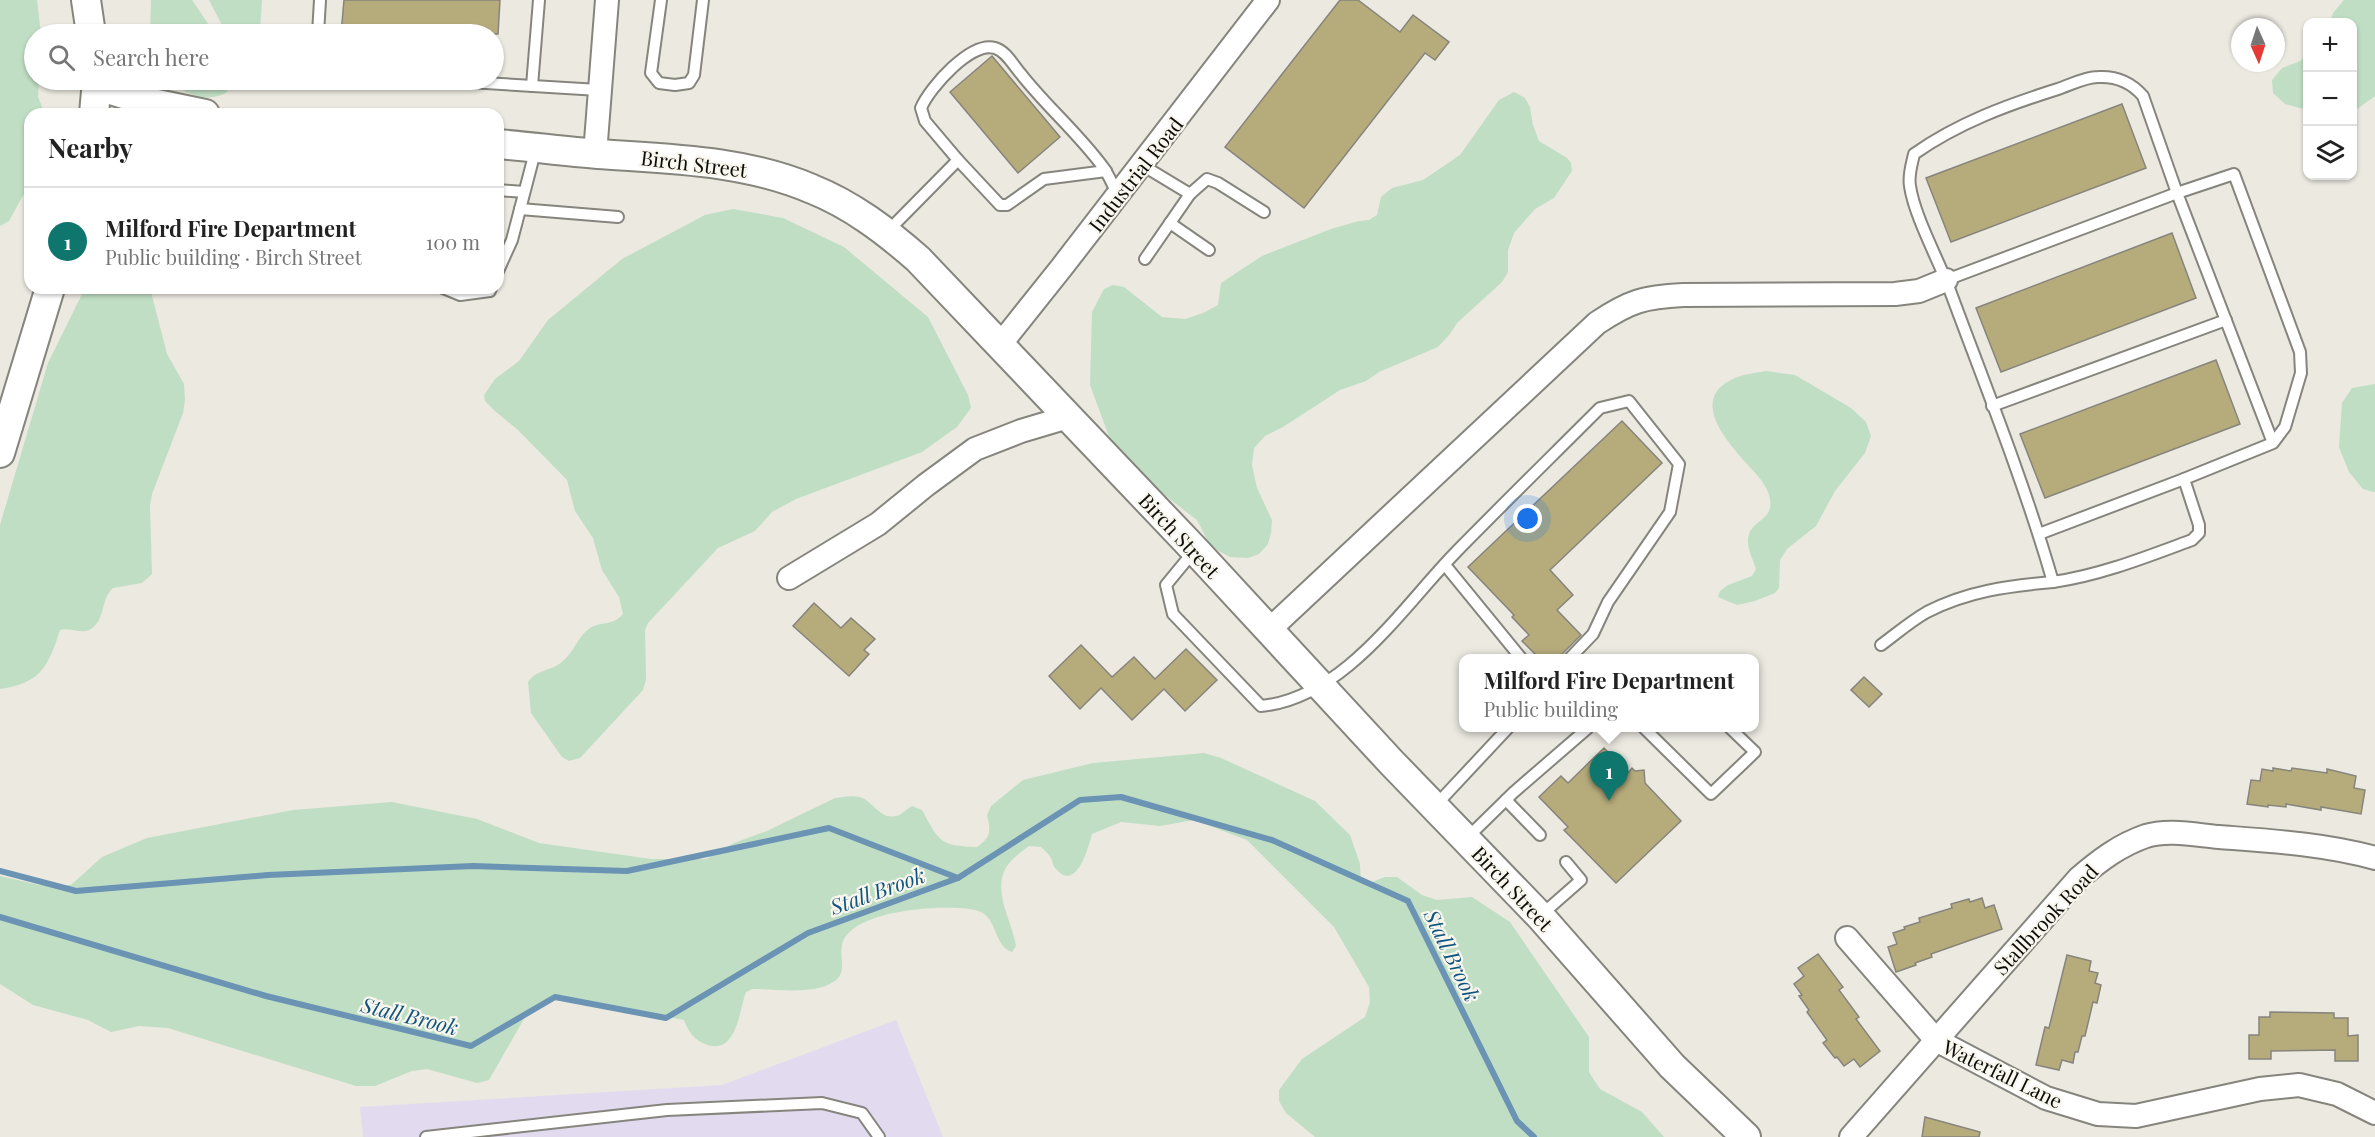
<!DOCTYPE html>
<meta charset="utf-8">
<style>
:root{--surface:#fff;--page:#f2f2f2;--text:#222;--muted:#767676;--line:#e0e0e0;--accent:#0f766e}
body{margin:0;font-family:"Playfair Display",serif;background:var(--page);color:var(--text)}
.controls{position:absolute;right:18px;top:18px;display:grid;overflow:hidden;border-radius:12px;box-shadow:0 2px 4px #0004}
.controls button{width:54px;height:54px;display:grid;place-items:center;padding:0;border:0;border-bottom:2px solid var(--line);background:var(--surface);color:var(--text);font:30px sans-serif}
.compass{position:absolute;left:2231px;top:18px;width:54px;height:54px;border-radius:50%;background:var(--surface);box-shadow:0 2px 4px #0004;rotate:177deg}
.you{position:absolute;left:1528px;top:519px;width:21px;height:21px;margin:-15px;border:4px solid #fff;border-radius:50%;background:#1a73e8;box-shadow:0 0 0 9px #1a73e833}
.badge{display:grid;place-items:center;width:39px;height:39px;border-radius:50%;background:var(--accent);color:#fff;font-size:20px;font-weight:700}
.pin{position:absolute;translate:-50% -50px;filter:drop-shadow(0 2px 3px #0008)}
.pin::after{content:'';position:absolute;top:32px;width:21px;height:18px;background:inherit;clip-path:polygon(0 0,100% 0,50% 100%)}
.popup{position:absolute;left:1459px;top:654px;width:300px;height:78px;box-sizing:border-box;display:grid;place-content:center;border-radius:12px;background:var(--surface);filter:drop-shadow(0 2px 4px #0005);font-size:20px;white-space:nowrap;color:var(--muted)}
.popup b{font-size:22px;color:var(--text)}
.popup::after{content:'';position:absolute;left:50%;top:100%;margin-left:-12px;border:12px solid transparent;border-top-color:var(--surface)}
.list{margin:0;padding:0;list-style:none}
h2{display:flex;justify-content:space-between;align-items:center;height:78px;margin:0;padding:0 24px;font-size:26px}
h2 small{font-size:20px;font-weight:400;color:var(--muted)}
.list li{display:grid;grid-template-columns:39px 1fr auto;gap:18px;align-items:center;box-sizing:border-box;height:108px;padding:0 24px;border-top:2px solid var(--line)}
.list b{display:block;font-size:22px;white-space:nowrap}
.list p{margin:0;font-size:20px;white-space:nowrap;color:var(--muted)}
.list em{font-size:20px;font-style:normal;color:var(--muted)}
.icon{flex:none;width:33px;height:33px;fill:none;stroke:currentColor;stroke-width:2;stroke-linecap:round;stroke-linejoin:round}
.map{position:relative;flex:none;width:2375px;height:1137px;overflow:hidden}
.search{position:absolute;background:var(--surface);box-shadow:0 2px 4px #0004;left:24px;top:24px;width:480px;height:66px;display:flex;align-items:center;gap:15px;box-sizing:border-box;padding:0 21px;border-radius:33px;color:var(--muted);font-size:22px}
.panel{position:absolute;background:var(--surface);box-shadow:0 2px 4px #0004;left:24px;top:108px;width:480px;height:186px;border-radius:18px}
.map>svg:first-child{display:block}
</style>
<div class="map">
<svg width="2375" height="1137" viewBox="0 0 2375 1137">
<rect width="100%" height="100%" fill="#ebe9e0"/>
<polygon fill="#e2dbf0" points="896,1020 943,1137 363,1137 360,1107 722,1085"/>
<g fill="#c0dec4">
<polygon points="0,0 37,0 41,34 34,34 34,80 39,80 38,97 45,114 30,114 30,157 24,169 26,190 9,221 0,226"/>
<polygon points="151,0 192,0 207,22 213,34 150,34"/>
<polygon points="209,0 262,0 260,31 256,34 226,33"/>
<polygon points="2344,0 2375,0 2375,96 2353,112 2352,22 2330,22 2333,13"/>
<polygon points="2307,55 2307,110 2285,104 2273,93 2272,80 2282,68 2300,61"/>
<path d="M169,80h60l-2,12c-18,12 -44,2 -58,-12z"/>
<polygon points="1514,92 1525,98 1530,107 1533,125 1539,141 1567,158 1571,163 1572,171 1554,198 1535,209 1514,233 1508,250 1508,272 1502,282 1457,323 1450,334 1438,347 1379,372 1366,381 1340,390 1283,427 1265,436 1254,448 1252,465 1257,488 1272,520 1271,533 1268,544 1259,554 1248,558 1230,557 1211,547 1197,520 1153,486 1110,439 1090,385 1092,312 1104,289 1113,285 1124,287 1162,317 1185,319 1203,313 1218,305 1221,283 1262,256 1331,229 1359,221 1369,220 1377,215 1381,197 1392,188 1423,180 1460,155 1499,100"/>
<path d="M733,209l50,9 61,29 84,70 40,78 3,13 -14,19 -35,25 -126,47 -24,13 -17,19 -37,17 -70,75 -3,7 1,50 -3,10 -63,68 -11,3 -7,-4 -31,-44 -3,-31c10,-14 23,-10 35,-21 11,-9 15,-25 27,-33 12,-7 23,-2 33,-14l-4,-17 -17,-27 -9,-32 -18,-27 -8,-31 -49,-50 -23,-19 -10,-10 -1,-6 11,-16 24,-18 29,-41 74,-61 83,-44z"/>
<path d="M85,288h65l17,66 17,30 1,16 -2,13 -31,81 -2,12 2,68 -10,9 -29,5c-13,11 -7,34 -24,42 -9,4 -19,-3 -29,0 -12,37 -19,53 -60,59v-164l48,-162z"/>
<path d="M1766,371l29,4 56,33 15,14 5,14 -6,17 -30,38 -19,35 -29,23 -7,11 -1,28 -4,5 -20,8 -18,4 -19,-8 2,-6 8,-6 24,-9 4,-7c-3,-10 -11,-24 -7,-35 6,-16 29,-15 19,-42 -4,-11 -15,-21 -22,-29 -20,-23 -58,-65 -11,-85 9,-4 21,-5 31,-7z"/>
<polygon points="2375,384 2375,492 2374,492 2363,489 2349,472 2339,447 2342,403 2352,388"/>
<path d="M1204,753l17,5 94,43 35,34 10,29 1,19h8l16,-6h12l25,18 15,5 35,-3 38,25 79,115v35l11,17 42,23 22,25h-349l-29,-24 -7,-12v-11l23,-31 63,-42 5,-15 -1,-15 -35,-60 -87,-87 -53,-20 -34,6 -39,-4 -29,12c-3,11 -15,58 -35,36 -4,-3 -4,-8 -6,-12 -2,-4 -7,-8 -10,-11l-12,-1c-6,5 -13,9 -18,15 -23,25 1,58 5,85l-4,6c-20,-7 -13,-37 -37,-42 -29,-6 -125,-1 -133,35 -3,14 6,28 -9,37 -18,13 -59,7 -81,7l-6,3c-7,18 -9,65 -41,52 -11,-4 -17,-13 -21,-24l-116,-22 -25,5 -14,7 -40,70 -12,3 -50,-14 -15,2 -37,15h-19l-188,-58 -29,-2 -28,6 -23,-12 -55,-15 -33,-21v-108l39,9h32l31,-28 45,-19 146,-28 99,-8 85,17 62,24 112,16h55l28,-16 33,-12 68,-33c7,-1 16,-3 24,-1 14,3 20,23 37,19 6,-1 10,-7 16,-10l10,4c17,31 17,36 55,37 14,-10 14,-16 10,-32l4,-9 32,-26 70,-17z"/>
</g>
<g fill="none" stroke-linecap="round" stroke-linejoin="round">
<g stroke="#6a93b4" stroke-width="6">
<polyline points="0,871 76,891 268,875 473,866 627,871 829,828 958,878"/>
<polyline points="0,917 266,996 471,1046 555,997 666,1018 808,933 958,878 1080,800 1121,797 1272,840 1408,901 1517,1121 1534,1137"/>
</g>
</g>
<g fill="#b6ac7b" stroke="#86847c" stroke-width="1.5">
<polygon points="344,0 500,0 498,34 341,34"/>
<polygon points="1340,0 1358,0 1400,32 1413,15 1449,42 1435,60 1425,53 1304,208 1225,147"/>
<polygon points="992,56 1060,137 1018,173 950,92"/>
<polygon points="2122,104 2146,168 1951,242 1926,178"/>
<polygon points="2172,233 2196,298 2001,372 1976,308"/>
<polygon points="2216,360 2240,424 2045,498 2020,434"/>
<polygon points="1622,421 1662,463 1550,570 1573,595 1557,610 1581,635 1558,658 1539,658 1522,641 1529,635 1512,617 1514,615 1468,567"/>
<polygon points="814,603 841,628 851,618 875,639 864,650 869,654 849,676 793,626"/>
<polygon points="1081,645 1112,677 1134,657 1155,679 1186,649 1217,680 1185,711 1164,689 1132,720 1101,688 1080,709 1049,676"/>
<polygon points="1864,677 1882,694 1869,707 1851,690"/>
<polygon points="1604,748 1628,773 1632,768 1635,771 1644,770 1645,783 1681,821 1616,883 1564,830 1568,827 1539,797 1561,776 1568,783"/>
<polygon points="2273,768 2291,771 2292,768 2327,773 2327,769 2356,776 2354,788 2365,790 2361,814 2321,807 2321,810 2286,804 2286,807 2268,805 2268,807 2247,804 2251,780 2260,781 2262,769 2273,771"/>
<polygon points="1982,898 1985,908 1994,905 2002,929 1931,954 1932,957 1915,963 1916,965 1896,972 1888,947 1897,944 1893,933 1905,929 1904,927 1920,922 1919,918 1952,908 1951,904 1969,899 1970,902"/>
<polygon points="1818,954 1843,987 1839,990 1859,1017 1856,1019 1880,1051 1860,1067 1854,1059 1844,1066 1837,1057 1835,1058 1823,1043 1827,1040 1807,1012 1809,1010 1799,996 1802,995 1794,984 1804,976 1798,968"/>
<polygon points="2067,955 2091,961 2089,971 2098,973 2095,983 2101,985 2097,1003 2093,1002 2085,1036 2082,1036 2078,1052 2075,1052 2073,1063 2062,1060 2059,1070 2036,1065 2045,1027 2049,1028"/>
<polygon points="2270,1012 2334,1013 2334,1018 2348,1018 2348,1036 2358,1035 2358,1061 2335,1061 2335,1050 2271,1051 2271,1059 2249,1059 2249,1035 2259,1035 2259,1017 2270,1017"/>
<polygon points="1925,1117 1980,1132 1979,1137 1922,1137"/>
</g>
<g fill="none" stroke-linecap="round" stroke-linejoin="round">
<g stroke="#86857d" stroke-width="14">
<g id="service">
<polyline points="661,0 651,73 659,83 675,85 689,83 694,75 703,0"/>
<polyline points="318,34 320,0"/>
<polyline points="436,80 599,90"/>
<polyline points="532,86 539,0"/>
<polyline points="958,160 1000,205 1007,205 1044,179 1106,171"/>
<polyline points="1142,165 1190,194 1207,179 1218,183 1264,212"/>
<polyline points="498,190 524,192"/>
<polyline points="520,209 618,217"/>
<polyline points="1170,223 1209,250"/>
<path d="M887,232l71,-72 -33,-39 -4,-13c9,-21 50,-67 74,-60 11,3 18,17 26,26 25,32 57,59 82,93 6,8 10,19 15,28"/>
<polyline points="1145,259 1190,194"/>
<polyline points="498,271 512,240 536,148"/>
<path d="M1946,280l231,-87 96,250 12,-16 16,-54 -1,-21 -66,-178 -57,19 -34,-97c-12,-14 -27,-20 -45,-19 -13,0 -28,8 -40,12 -51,16 -100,34 -144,65 -2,10 -6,21 -4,32 4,29 28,73 39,102 36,97 75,194 104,294 48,-7 93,-25 139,-42l7,-7v-8l-15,-46 89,-36"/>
<polyline points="443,288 460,295 490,291 491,288"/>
<polyline points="1992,406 2226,320"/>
<polyline points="2039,534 2184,479"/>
<path d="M1194,551l-28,34 7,29 88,92c84,-8 142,-100 196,-155 47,-48 95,-95 143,-143l29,-7 50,63 -9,48 -62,90 -15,32 -23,24"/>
<polyline points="1445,565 1521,658"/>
<path d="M1881,645c15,-11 30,-24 46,-33 41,-21 81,-26 126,-30"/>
<polyline points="1644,728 1711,794 1755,752 1730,728"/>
<polyline points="1506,800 1540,835"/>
<polyline points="1436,805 1508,728"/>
<polyline points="1467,838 1514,792 1588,728"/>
<polyline points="1540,916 1581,880 1566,862"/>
<polyline points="426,1137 667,1110 822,1103 862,1113 879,1137"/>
</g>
</g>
<g stroke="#86857d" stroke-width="26">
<g id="minor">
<polyline points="595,154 607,0"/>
<polyline points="999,346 1062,267 1268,0"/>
<polyline points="789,578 878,524 926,485 975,449 1021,431 1068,417"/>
<path d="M1269,630l328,-307c33,-22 47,-26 86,-28l212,-1 24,-3 27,-11"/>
<polyline points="1847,938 1936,1040 2046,1098 2098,1114 2136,1116 2260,1089 2299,1085 2337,1094 2375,1113"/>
<path d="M1851,1137l228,-259c21,-18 41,-33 67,-42 22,-7 50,-1 73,1 52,4 106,7 156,21"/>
</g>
</g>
<g stroke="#86857d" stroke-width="32">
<g id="tertiary">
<polyline points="86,0 91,34"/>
<polyline points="98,86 152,103 205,114"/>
<polyline points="94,114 97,80"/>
<path d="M498,144c33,3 66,7 100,10 73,5 146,6 214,35 40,16 74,42 106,70l277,291 197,213 148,153 132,150 74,71"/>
<polyline points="0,453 50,288"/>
</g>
</g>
<use href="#service" stroke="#fff" stroke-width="10"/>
<use href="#minor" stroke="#fff" stroke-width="22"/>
<use href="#tertiary" stroke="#fff" stroke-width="28"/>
</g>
<g text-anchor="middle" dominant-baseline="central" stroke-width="4.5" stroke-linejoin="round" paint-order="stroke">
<g font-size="20" fill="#0d0c09" stroke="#f8f6ed">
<text transform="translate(694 163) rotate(7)">Birch Street</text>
<text transform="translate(1135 174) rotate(-52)">Industrial Road</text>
<text transform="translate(1180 535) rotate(47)">Birch Street</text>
<text transform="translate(1513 888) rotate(47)">Birch Street</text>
<text transform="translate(2045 919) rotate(-47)">Stallbrook Road</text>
<text transform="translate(2003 1073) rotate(26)">Waterfall Lane</text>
</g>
<g font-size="21" font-style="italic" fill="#0f5580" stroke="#f8f6ed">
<text transform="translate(877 890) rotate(-20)">Stall Brook</text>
<text transform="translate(1453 955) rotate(64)">Stall Brook</text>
<text transform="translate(410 1015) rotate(14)">Stall Brook</text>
</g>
</g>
</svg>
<div class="controls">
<button>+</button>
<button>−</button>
<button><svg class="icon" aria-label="layers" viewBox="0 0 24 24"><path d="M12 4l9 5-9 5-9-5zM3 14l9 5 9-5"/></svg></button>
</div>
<svg class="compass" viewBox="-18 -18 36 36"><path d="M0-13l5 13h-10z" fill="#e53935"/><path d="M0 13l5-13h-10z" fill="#767676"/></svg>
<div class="you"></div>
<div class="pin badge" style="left:1609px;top:801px">1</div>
<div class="popup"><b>Milford Fire Department</b>Public building</div>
<div class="search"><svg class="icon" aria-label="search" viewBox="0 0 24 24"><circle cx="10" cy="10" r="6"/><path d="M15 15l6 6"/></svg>Search here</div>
<section class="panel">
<h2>Nearby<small></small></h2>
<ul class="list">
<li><span class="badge">1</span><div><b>Milford Fire Department</b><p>Public building · Birch Street</p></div><em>100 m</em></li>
</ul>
</section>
</div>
